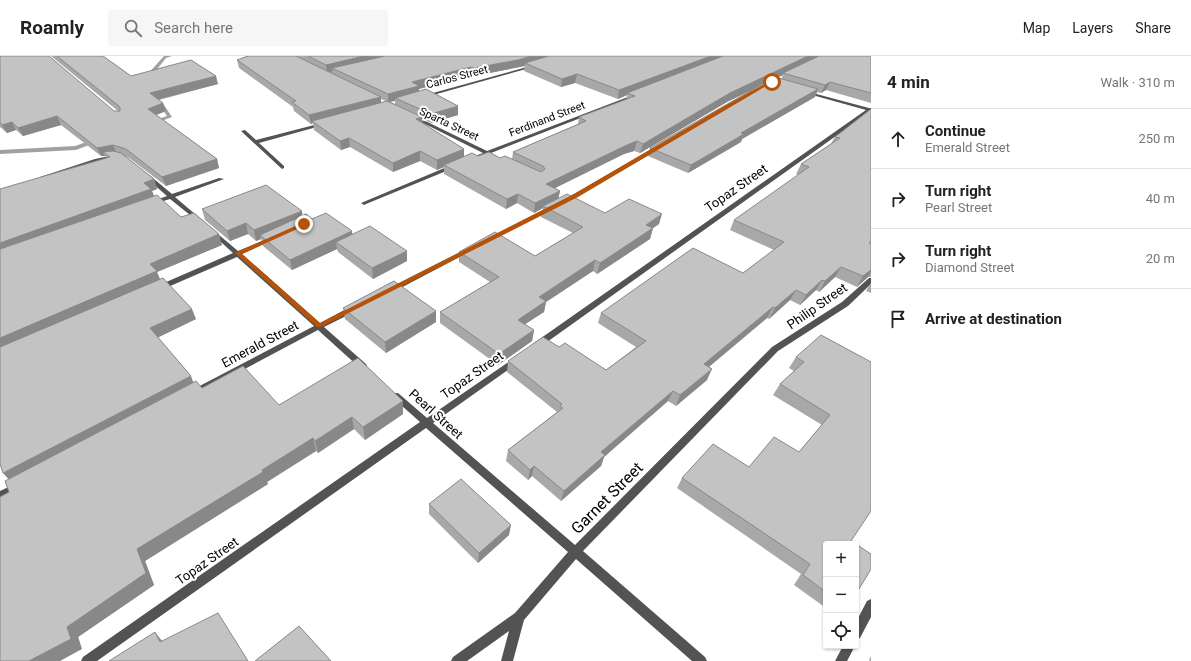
<!DOCTYPE html>
<meta charset="utf-8">
<style>
:root{--surface:#fff;--page:#f6f6f6;--text:#222;--muted:#767676;--line:#e0e0e0}
body{margin:0;font-family:Roboto,sans-serif;background:var(--page);color:var(--text)}
.controls{position:absolute;right:12px;bottom:12px;display:grid;overflow:hidden;border-radius:4px;box-shadow:0 1px 3px #0004}
.controls button{width:36px;height:36px;display:grid;place-items:center;padding:0;border:0;border-bottom:1px solid var(--line);background:var(--surface);color:var(--text);font:20px sans-serif}
.stop{position:absolute;width:12px;height:12px;margin:-9px;border:3px solid #b45309;border-radius:50%;background:#fff}
.stop.end{background:#b45309;border-color:#fff;box-shadow:0 1px 4px #0008}
.list{margin:0;padding:0;list-style:none}
h2{display:flex;justify-content:space-between;align-items:center;height:52px;margin:0;padding:0 16px;font-size:17px}
h2 small{font-size:13px;font-weight:400;color:var(--muted)}
.list li{display:grid;grid-template-columns:26px 1fr auto;gap:12px;align-items:center;box-sizing:border-box;height:60px;padding:0 16px;border-top:1px solid var(--line)}
.list b{display:block;font-size:15px;white-space:nowrap}
.list p{margin:0;font-size:13px;white-space:nowrap;color:var(--muted)}
.list em{font-size:13px;font-style:normal;color:var(--muted)}
.icon{flex:none;width:22px;height:22px;fill:none;stroke:currentColor;stroke-width:2;stroke-linecap:round;stroke-linejoin:round}
.map{position:relative;flex:none;width:871px;height:605px;overflow:hidden}
header{display:flex;align-items:center;gap:24px;box-sizing:border-box;height:56px;padding:0 20px;background:var(--surface);border-bottom:1px solid var(--line)}
header strong{font-size:19px}
nav{display:flex;gap:22px;margin-inline-start:auto;font-size:14px}
.search{width:280px;height:36px;background:var(--page);display:flex;align-items:center;gap:10px;box-sizing:border-box;padding:0 14px;border-radius:4px;color:var(--muted);font-size:15px}
main{display:flex}
aside{flex:1;background:var(--surface)}
.map>svg:first-child{display:block}
</style>
<header>
<strong>Roamly</strong>
<div class="search"><svg class="icon" aria-label="search" viewBox="0 0 24 24"><circle cx="10" cy="10" r="6"/><path d="M15 15l6 6"/></svg>Search here</div>
<nav><a>Map</a><a>Layers</a><a>Share</a></nav>
</header>
<main>
<div class="map">
<svg width="871" height="605" viewBox="0 0 871 605">
<rect width="100%" height="100%" fill="#fff"/>
<g fill="none" stroke-linecap="round" stroke-linejoin="round">
<g fill="#a1a1a1" fill-rule="evenodd">
<polygon points="164,0 172,0 166,2 150,22 146,22 146,20"/>
<polygon points="158,46 162,46 172,61 154,68 150,68 150,66 167,60 158,47"/>
<polygon points="95,83 98,85 97,86 76,94 0,98 0,94 75,90"/>
</g>
<g fill="#535353" fill-rule="evenodd">
<polygon points="805,35 869,52 871,52 871,55 540,291 534,291 533,289 534,287 866,54 805,37"/>
<polygon points="633,39 637,40 491,97 491,99 487,99 469,106 467,105 467,103 483,97 411,61 415,60 487,95"/>
<polygon points="322,67 324,68 324,69 259,87 284,110 284,112 282,113 241,75 245,74 256,84"/>
<polygon points="657,90 662,91 567,146 563,146 562,145"/>
<polygon points="114,99 117,101 116,102 98,105 45,122 40,121 95,103"/>
<polygon points="454,108 457,110 456,111 366,148 364,149 361,147"/>
<polygon points="144,118 148,118 172,138 219,122 224,123 175,141 202,164 203,165 200,167 170,143 154,148 150,148 150,146 167,140 144,120"/>
<polygon points="551,150 554,152 553,153 492,184 490,185 487,183"/>
<polygon points="212,173 238,195 269,182 273,182 273,184 242,198 320,267 350,251 356,251 357,253 356,255 324,271 366,308 367,310 366,312 360,312 318,274 196,339 190,339 189,337 190,335 314,270 237,201 161,234 157,234 155,232 157,230 233,197 210,176 210,174"/>
<polygon points="469,192 471,193 471,195 393,236 387,236 386,234"/>
<polygon points="869,222 871,222 871,228 848,250 778,295 583,495 705,601 707,605 692,605 576,503 524,564 513,605 501,605 509,575 467,605 451,605 453,601 515,557 568,496 426,372 97,605 81,605 83,601 420,366 392,341 391,339 392,337 398,337 427,362 516,301 519,302 520,304 519,306 433,367 575,489 772,291 842,246"/>
<polygon points="17,427 20,428 22,431 20,434 0,444 0,435"/>
<polygon points="871,543 871,561 860,582 856,584 856,566 867,545"/>
<polygon points="843,590 855,590 847,605 835,605"/>
</g>
<polygon fill="#535353" fill-rule="evenodd" points="534,9 537,10 426,41 422,40"/>
</g>
<g fill="#a8a8a8" fill-rule="evenodd">
<polygon points="0,0 114,55 118,55 51,0 103,0 131,20 218,28 159,44 166,55 156,59 217,103 219,112 166,130 129,102 124,100 154,123 157,133 152,135 154,140 181,161 222,189 157,216 160,223 196,263 158,281 193,326 202,332 279,349 403,358 365,384 354,373 318,397 316,395 267,426 268,428 145,505 154,529 78,581 82,593 9,436 9,423 106,102 105,100 101,100 61,69 23,80 16,74 7,77 0,71"/>
<path d="M248,0h623v47l-45,-13 -5,3 -4,-1 -2,5 -73,42 -1,3 -53,31 -40,-17 2,-8 111,-63 -34,17 -87,51 -6,-2 -10,3 -69,34 5,3 -2,7 47,15 54,11 -6,4 -3,11 -53,35 -4,-3 -47,31 -2,10 -19,12 9,6 -2,11 -34,24 -58,-42v-11l50,-30 -31,-20v-10l76,4 38,-23 -32,-16 2,-9 -9,5 -17,-10 -11,6 -62,-35v-7l-7,3 -17,-9 -27,11 -43,-25 -9,3 -27,-20 -1,-7 -2,1 -17,-13 -1,-4 -54,-39 -2,-8zM525,10l-1,5 37,16 14,-4 43,16 9,-4 -1,5 -47,17 -1,7 -65,28 -1,7 -34,-3 -14,1 -41,-33v-5l8,4 27,-8 -39,-24v-2l52,-14 3,1zM783,19l-2,4 -5,-1zM381,43l5,2 -5,2zM394,45h1v3l-5,-2z"/>
<polygon points="871,53 871,221 868,221 857,231 835,221 819,236 816,234 800,249 790,244 769,263 767,262 709,311 707,324 676,350 668,345 604,401 601,410 561,445 532,420 528,424 506,405 508,394 557,356 507,316 508,305 559,291 606,314 636,291 598,267 601,257 743,217 774,194 730,174 734,164 799,119 796,118 801,108 830,89 835,81"/>
<polygon points="202,153 302,155 302,160 352,178 407,195 407,205 373,223 338,196 337,193 292,214 263,190 261,183 256,185 248,178 230,185 205,164"/>
<polygon points="871,227 871,237 866,235"/>
<polygon points="343,252 436,266 386,297 345,263"/>
<polygon points="796,301 871,306 826,488 826,552 794,529 801,518 677,432 682,422 749,411 799,396 822,369 773,339 780,328 794,315 789,312"/>
<polygon points="429,448 509,479 478,507 429,458"/>
<polygon points="871,600 871,605 870,605 869,604"/>
</g>
<g fill="#888">
<polygon points="364,0 399,0 332,12 333,15 327,17 326,9"/>
<polygon points="532,0 560,0 525,7 525,10 474,20 474,12"/>
<polygon points="711,0 729,0 627,37 627,39 618,43 619,34"/>
<polygon points="808,0 821,0 783,17 783,19 727,46 640,97 643,88 730,37"/>
<polygon points="471,11 471,19 419,33 419,38 395,42 395,45 388,46 388,38 412,26"/>
<polygon points="577,18 575,27 561,31 562,23"/>
<polygon points="216,20 218,28 152,45 150,37"/>
<polygon points="830,26 826,34 821,37 825,29"/>
<polygon points="818,33 815,41 742,83 741,86 688,117 691,109 741,77"/>
<polygon points="381,41 381,49 312,65 313,67 311,68 309,59"/>
<polygon points="163,47 166,55 151,61 148,53"/>
<polygon points="458,50 458,59 431,67 431,58"/>
<polygon points="57,60 61,69 23,80 18,72"/>
<polygon points="422,61 423,70 416,63"/>
<polygon points="12,66 16,74 7,77 2,69"/>
<polygon points="349,82 350,91 341,94 340,85"/>
<polygon points="637,85 634,95 624,98 545,137 546,128 627,89"/>
<polygon points="113,89 117,98 103,96 105,100 101,100 97,92"/>
<polygon points="464,93 464,103 444,109 444,111 437,114 437,104"/>
<polygon points="420,95 420,105 393,116 393,107"/>
<polygon points="217,103 219,112 166,130 162,121"/>
<polygon points="154,123 157,133 152,135 155,143 0,199 0,187 144,127"/>
<polygon points="560,135 558,144 543,150 543,152 534,157 535,147"/>
<polygon points="518,138 517,147 506,153 507,143"/>
<polygon points="302,155 303,166 260,179 261,183 256,185 254,174"/>
<polygon points="662,158 659,168 643,179 646,169"/>
<polygon points="246,167 248,178 230,185 227,175"/>
<polygon points="653,172 650,183 597,218 600,207"/>
<polygon points="352,175 353,185 336,186 337,193 292,214 290,204"/>
<polygon points="219,178 222,189 157,216 161,226 0,296 0,282 150,208"/>
<polygon points="407,195 407,205 373,223 372,212"/>
<polygon points="595,204 593,215 546,246 544,256 516,274 518,264 539,241"/>
<polygon points="841,211 835,221 819,236 825,225"/>
<polygon points="871,214 871,216 868,221 857,231 863,220"/>
<polygon points="822,224 816,234 800,249 806,239"/>
<polygon points="796,234 790,244 769,263 775,252"/>
<polygon points="773,251 767,262 699,319 704,308"/>
<polygon points="192,253 196,263 155,283 150,272"/>
<polygon points="436,255 436,266 386,297 385,286"/>
<polygon points="534,274 532,285 498,309 499,298"/>
<polygon points="712,313 707,324 676,350 680,339"/>
<polygon points="191,320 195,331 12,427 3,417"/>
<polygon points="673,335 668,345 604,401 601,410 561,445 564,435 601,396"/>
<polygon points="403,345 403,358 365,384 363,371"/>
<polygon points="352,361 354,373 318,397 315,385"/>
<polygon points="313,382 316,395 267,426 268,428 145,505 154,529 78,581 82,593 60,605 29,605 67,571 137,493"/>
<polygon points="534,410 532,420 528,424 530,414"/>
<polygon points="511,469 509,479 478,507 479,497"/>
<polygon points="155,576 162,585 167,595 160,586"/>
</g>
<g fill="#c3c3c3" stroke="#888">
<polygon points="0,0 49,0 114,55 120,55 120,51 57,0 103,0 131,20 191,4 216,20 150,37 163,47 148,53 217,103 162,121 126,93 113,89 97,92 57,60 18,72 12,66 2,69 0,66"/>
<polygon points="248,0 296,0 381,41 309,59 292,46 296,45 237,4"/>
<polygon points="308,0 364,0 326,9"/>
<polygon points="385,0 532,0 518,4 474,12 471,11 412,26 419,30 388,38 332,12"/>
<polygon points="549,0 711,0 619,34 577,18 562,23 525,7"/>
<polygon points="723,0 808,0 730,37 643,88 637,85 627,89 546,128 560,135 535,147 518,138 507,143 444,109 472,97 478,100 489,96 500,102 505,100 541,116 545,113 543,110 513,96 586,65 579,61 635,40 627,37"/>
<polygon points="819,0 871,0 871,37 830,26 825,29 783,17"/>
<polygon points="775,21 818,33 741,77 744,78 691,109 650,92"/>
<polygon points="426,33 458,50 431,58 395,42"/>
<polygon points="387,45 422,61 416,63 464,93 437,104 420,95 393,107 349,82 340,85 312,65"/>
<polygon points="871,53 871,185 869,187 871,188 871,214 863,220 841,211 825,225 822,224 806,239 796,234 775,252 773,251 704,308 712,313 680,339 673,335 601,396 605,399 564,435 534,410 530,414 508,394 563,352 560,350 562,348 508,305 543,281 559,291 565,287 606,314 646,285 601,257 693,192 743,217 784,186 734,164 809,111 801,108 840,82 835,81"/>
<polygon points="113,95 121,97 154,123 144,127 151,133 0,187 0,133 110,101 103,96"/>
<polygon points="266,129 302,155 254,174 246,167 227,175 202,153"/>
<polygon points="567,138 605,157 629,143 662,158 646,169 653,172 600,207 595,204 539,241 546,245 518,264 534,274 499,298 440,256 499,221 459,196 495,176 535,200 583,171 543,150"/>
<polygon points="157,139 181,161 194,157 219,178 150,208 157,215 0,282 0,193"/>
<polygon points="326,157 352,175 290,204 260,179 306,158 312,163"/>
<polygon points="370,170 407,195 372,212 336,186"/>
<polygon points="163,222 192,253 150,272 191,320 3,417 0,408 0,291"/>
<polygon points="394,225 436,255 385,286 343,252"/>
<polygon points="821,279 871,306 871,455 851,485 856,488 826,488 826,536 803,519 810,508 682,422 713,388 749,411 774,381 799,396 830,359 780,328 804,306 796,301"/>
<polygon points="358,302 403,345 363,371 352,361 315,385 313,382 262,414 263,416 137,493 146,517 67,571 71,583 29,605 0,605 0,441 9,436 5,425 196,325 202,332 243,310 279,349"/>
<polygon points="461,423 511,469 479,497 429,448"/>
<polygon points="856,488 871,498 871,513 856,538"/>
<polygon points="218,557 248,605 109,605 155,576 160,586"/>
<polygon points="299,570 331,605 255,605"/>
</g>
<polygon fill="#b45309" points="770,25 773,26 578,141 321,271 317,271 235,197 302,167 306,167 306,169 242,198 320,267 574,138 728,48"/>
<g text-anchor="middle" dominant-baseline="central" stroke-width="4" stroke-linejoin="round" paint-order="stroke">
<g font-size="11" fill="#000" stroke="#fff">
<text transform="translate(457 21) rotate(-15)">Carlos Street</text>
<text transform="translate(547 63) rotate(-21)">Ferdinand Street</text>
<text transform="translate(449 68) rotate(25)">Sparta Street</text>
</g>
<g font-size="13" fill="#000" stroke="#fff">
<text transform="translate(736 132) rotate(-35)">Topaz Street</text>
<text transform="translate(817 250) rotate(-35)">Philip Street</text>
<text transform="translate(260 288) rotate(-28)">Emerald Street</text>
<text transform="translate(472 319) rotate(-35)">Topaz Street</text>
<text transform="translate(436 358) rotate(42)">Pearl Street</text>
<text transform="translate(207 505) rotate(-35)">Topaz Street</text>
</g>
<g font-size="16" fill="#000" stroke="#fff">
<text transform="translate(607 442) rotate(-45)">Garnet Street</text>
</g>
</g>
</svg>
<div class="controls">
<button>+</button>
<button>−</button>
<button><svg class="icon" aria-label="locate" viewBox="0 0 24 24"><circle cx="12" cy="12" r="6"/><path d="M12 2v4M12 18v4M2 12h4M18 12h4"/></svg></button>
</div>
<div class="stop" style="left:772px;top:26px"></div>
<div class="stop end" style="left:304px;top:168px"></div>
</div>
<aside>
<h2>4 min<small>Walk · 310 m</small></h2>
<ul class="list">
<li><svg class="icon" aria-label="ahead" viewBox="0 0 24 24"><path d="M12 20V5M6 11l6-6 6 6"/></svg><div><b>Continue</b><p>Emerald Street</p></div><em>250 m</em></li>
<li><svg class="icon" aria-label="right" viewBox="0 0 24 24"><path d="M7 20v-9h11M14 6l5 5-5 5"/></svg><div><b>Turn right</b><p>Pearl Street</p></div><em>40 m</em></li>
<li><svg class="icon" aria-label="right" viewBox="0 0 24 24"><path d="M7 20v-9h11M14 6l5 5-5 5"/></svg><div><b>Turn right</b><p>Diamond Street</p></div><em>20 m</em></li>
<li><svg class="icon" aria-label="arrive" viewBox="0 0 24 24"><path d="M6 21V4h12l-3 4 3 4H6"/></svg><div><b>Arrive at destination</b></div></li>
</ul>
</aside>
</main>
